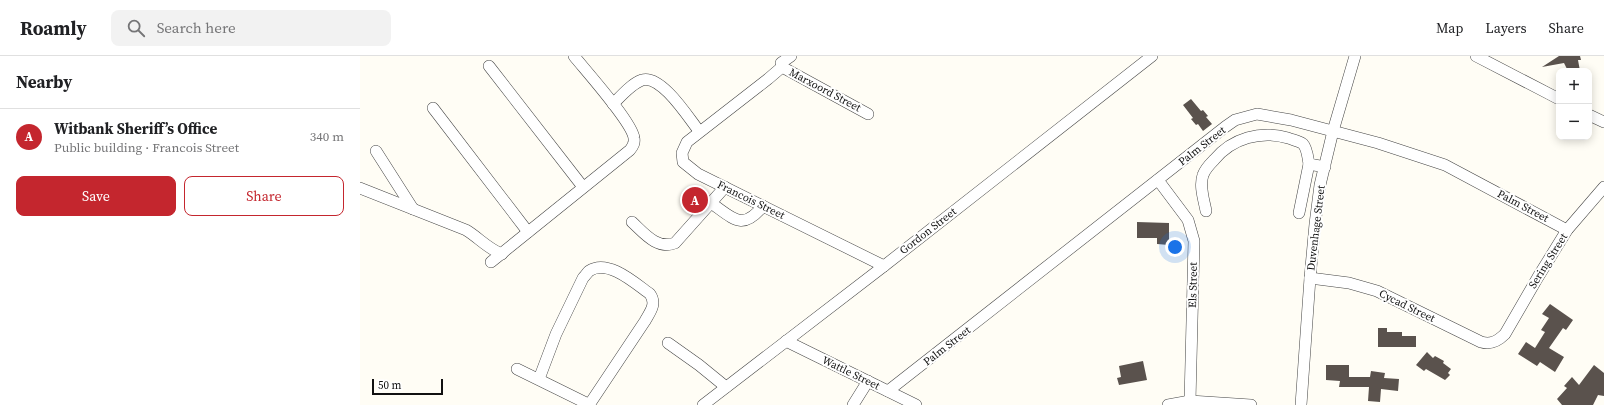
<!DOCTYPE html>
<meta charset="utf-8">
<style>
:root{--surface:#fff;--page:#f2f2f2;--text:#202124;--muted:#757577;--line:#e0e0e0;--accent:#c4262e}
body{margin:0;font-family:"Source Serif 4",serif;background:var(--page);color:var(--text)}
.controls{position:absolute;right:12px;top:12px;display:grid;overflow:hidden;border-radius:8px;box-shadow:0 2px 10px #0003}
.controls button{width:36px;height:36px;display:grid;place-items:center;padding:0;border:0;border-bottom:1px solid var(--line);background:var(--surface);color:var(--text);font:20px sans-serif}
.scale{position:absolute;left:12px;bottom:10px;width:71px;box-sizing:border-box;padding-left:4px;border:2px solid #111;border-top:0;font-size:11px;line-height:14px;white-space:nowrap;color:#111;-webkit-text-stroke:3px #fff;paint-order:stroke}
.you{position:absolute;left:815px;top:191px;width:14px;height:14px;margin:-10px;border:3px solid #fff;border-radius:50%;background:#1a73e8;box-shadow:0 0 0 6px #1a73e833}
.badge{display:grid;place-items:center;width:26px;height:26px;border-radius:50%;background:var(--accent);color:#fff;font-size:13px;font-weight:700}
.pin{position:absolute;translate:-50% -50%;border:2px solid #fff;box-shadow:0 1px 4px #0006}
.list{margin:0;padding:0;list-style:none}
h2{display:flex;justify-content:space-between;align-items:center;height:52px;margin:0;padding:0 16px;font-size:17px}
h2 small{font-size:13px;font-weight:400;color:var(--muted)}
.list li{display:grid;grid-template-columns:26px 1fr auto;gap:12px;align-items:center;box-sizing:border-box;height:56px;padding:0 16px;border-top:1px solid var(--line)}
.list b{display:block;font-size:15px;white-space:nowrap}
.list p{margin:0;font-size:13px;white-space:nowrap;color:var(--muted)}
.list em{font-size:13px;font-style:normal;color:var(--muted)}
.actions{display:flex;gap:8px;padding:12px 16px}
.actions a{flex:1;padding:9px 0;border:1px solid var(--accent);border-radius:8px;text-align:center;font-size:14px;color:var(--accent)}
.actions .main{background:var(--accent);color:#fff}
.icon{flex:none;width:22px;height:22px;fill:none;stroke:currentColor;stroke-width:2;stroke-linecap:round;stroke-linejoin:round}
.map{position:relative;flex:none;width:1244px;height:349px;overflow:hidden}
header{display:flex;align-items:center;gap:24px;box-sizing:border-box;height:56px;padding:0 20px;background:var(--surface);border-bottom:1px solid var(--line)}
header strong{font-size:19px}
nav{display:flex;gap:22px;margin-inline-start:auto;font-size:14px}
.search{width:280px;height:36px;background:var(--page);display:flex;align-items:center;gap:10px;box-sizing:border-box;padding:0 14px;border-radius:8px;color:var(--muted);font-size:15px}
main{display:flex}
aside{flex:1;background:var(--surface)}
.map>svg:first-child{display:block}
</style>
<header>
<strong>Roamly</strong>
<div class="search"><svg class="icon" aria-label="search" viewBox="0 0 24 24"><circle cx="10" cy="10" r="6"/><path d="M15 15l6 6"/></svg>Search here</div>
<nav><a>Map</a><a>Layers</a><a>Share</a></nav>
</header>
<main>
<aside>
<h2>Nearby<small></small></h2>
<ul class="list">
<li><span class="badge">A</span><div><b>Witbank Sheriff’s Office</b><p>Public building · Francois Street</p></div><em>340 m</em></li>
</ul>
<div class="actions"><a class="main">Save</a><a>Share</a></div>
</aside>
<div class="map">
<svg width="1244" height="349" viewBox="0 0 1244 349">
<rect width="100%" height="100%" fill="#fffdf5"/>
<g fill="#5a524d">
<polygon points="1199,0 1220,0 1221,4 1218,4 1220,15 1208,15 1204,7 1182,11"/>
<polygon points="831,43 841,55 843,54 848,60 846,61 852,68 843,75 838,68 836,69 831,63 833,62 823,49"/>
<polygon points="777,166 809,167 809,189 797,188 797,182 777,182"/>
<polygon points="1190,248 1213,264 1206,274 1203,272 1189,292 1204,301 1195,316 1180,306 1177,310 1158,298 1166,286 1175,292 1185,276 1181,274 1189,262 1182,258"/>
<polygon points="1018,272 1027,272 1027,276 1042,276 1042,280 1056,280 1056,291 1018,291"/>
<polygon points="1067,296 1073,302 1075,300 1084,305 1083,307 1091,313 1088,317 1090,319 1085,324 1066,313 1064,315 1056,309"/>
<polygon points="783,305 787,324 759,329 757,322 761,321 759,310"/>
<polygon points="966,309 989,309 989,321 1010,321 1011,315 1025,317 1024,322 1039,323 1038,335 1021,333 1020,346 1008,345 1009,331 979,331 980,325 966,324"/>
<polygon points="1234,309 1244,317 1244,340 1238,339 1233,349 1202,349 1197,343 1207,332 1204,330 1212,321 1219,329"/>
</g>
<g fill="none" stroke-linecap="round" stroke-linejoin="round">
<g stroke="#444" stroke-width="12">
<g id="minor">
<polyline points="1116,0 1199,43"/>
<polyline points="421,7 431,0"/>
<polyline points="129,10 223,131"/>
<polyline points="422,11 408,23 327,86 322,97 323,106 338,118 524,210"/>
<polyline points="422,11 508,58"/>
<path d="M253,48c8,-8 18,-20 29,-24 19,-6 46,37 57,51"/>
<polyline points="73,52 168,176"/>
<polyline points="1229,59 1244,66"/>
<polyline points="16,95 53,153"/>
<polyline points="798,124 828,164 834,185 830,345"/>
<path d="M0,132l106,42c12,7 22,19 36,24"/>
<path d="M351,147c22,15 31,29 52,3"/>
<path d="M846,155c-2,-11 -7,-25 -3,-36 2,-6 7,-11 11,-15 18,-22 47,-30 74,-22 5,2 11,3 15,6 4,4 5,14 6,20l16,3"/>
<polyline points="939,157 949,108"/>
<path d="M272,166c12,11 25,28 43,21l50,-56"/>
<path d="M131,206l139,-112c3,-4 5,-7 4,-12 -2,-16 -48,-67 -60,-82"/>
<path d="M950,222l39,5 28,8 104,51c10,3 17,-1 24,-8l33,-57 29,-47 37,-43"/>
<polyline points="426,285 556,349"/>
<polyline points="308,287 339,309 366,331"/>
<polyline points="157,313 230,349"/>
<path d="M179,323l17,-45 27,-56c2,-2 4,-5 6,-7 19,-13 47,13 61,23 7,10 0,18 -5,27l-56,84"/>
<polyline points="528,335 865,71 875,64 897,58 931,64 1018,87 1085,109 1207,174"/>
<polyline points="343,349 524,210 792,0"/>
<polyline points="493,349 508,325"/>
<polyline points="808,349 830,345 891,349"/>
<polyline points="941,349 950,222 955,168 960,129 973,75 995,0"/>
</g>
</g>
<use href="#minor" stroke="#fff" stroke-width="11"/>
</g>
<g text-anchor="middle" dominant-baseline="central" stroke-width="4" stroke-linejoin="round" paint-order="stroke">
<g font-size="11" fill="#111" stroke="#fff">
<text transform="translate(465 34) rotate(28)">Marxoord Street</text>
<text transform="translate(842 90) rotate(-38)">Palm Street</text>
<text transform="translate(391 144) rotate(26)">Francois Street</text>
<text transform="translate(1163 150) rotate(28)">Palm Street</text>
<text transform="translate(956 172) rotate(-83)">Duvenhage Street</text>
<text transform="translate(568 175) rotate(-38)">Gordon Street</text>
<text transform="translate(1188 205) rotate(-58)">Sering Street</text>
<text transform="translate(833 229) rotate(-89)">Els Street</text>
<text transform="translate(1047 250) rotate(26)">Cycad Street</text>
<text transform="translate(587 290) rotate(-38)">Palm Street</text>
<text transform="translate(491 317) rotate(26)">Wattle Street</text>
</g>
</g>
</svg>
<div class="controls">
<button>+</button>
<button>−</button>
</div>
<div class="scale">50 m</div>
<div class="you"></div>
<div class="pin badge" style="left:335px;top:144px">A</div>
</div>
</main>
